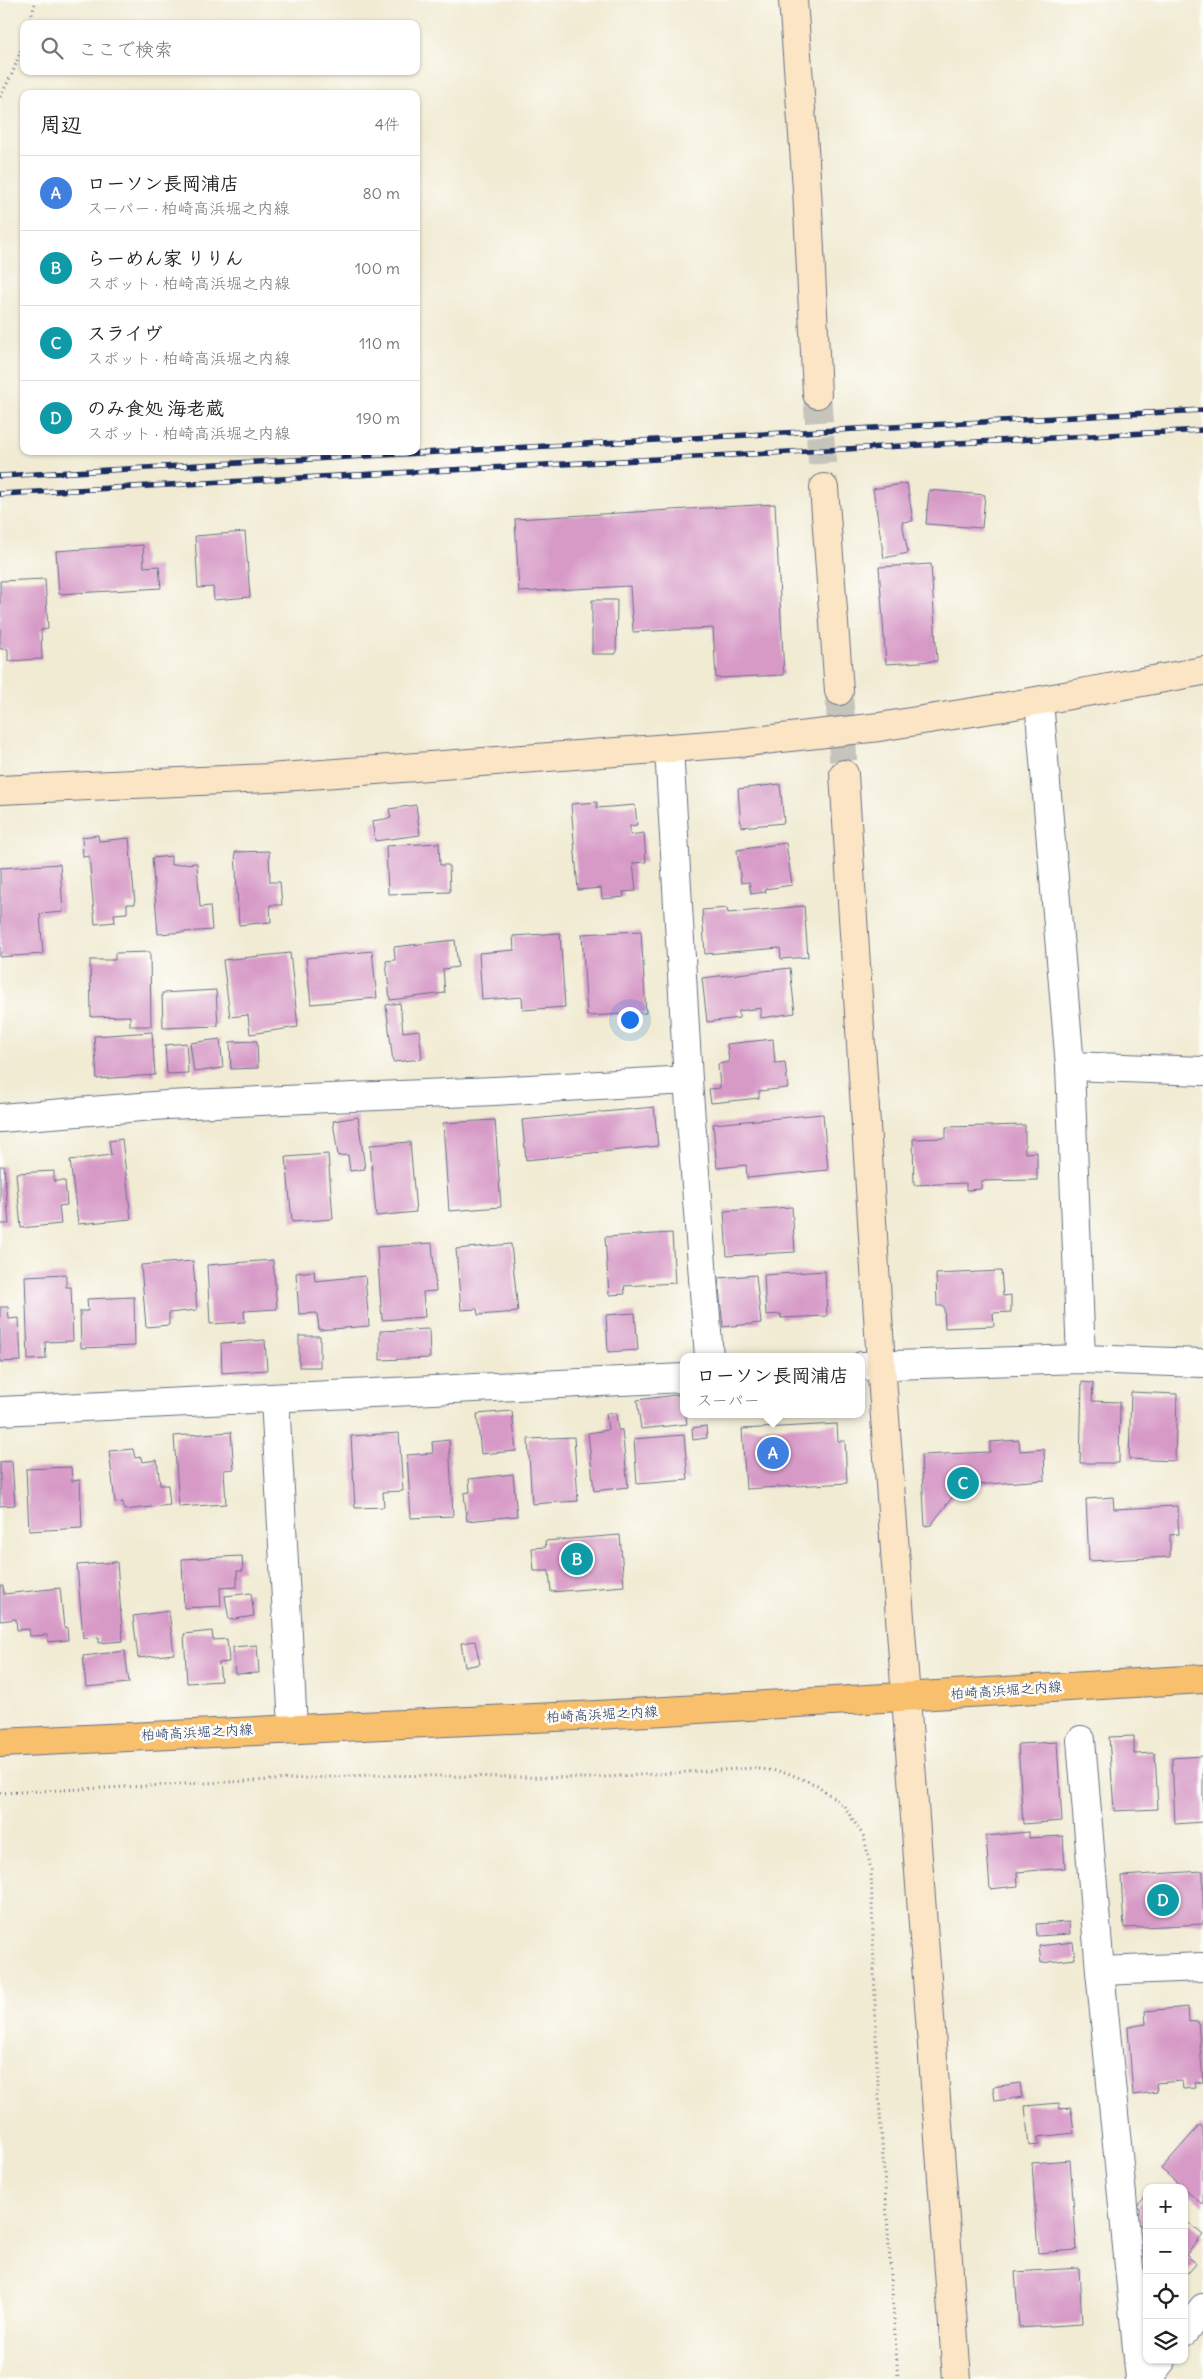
<!DOCTYPE html>
<html lang="ja">
<meta charset="utf-8">
<style>
:root{--surface:#fff;--page:#f2f2f2;--text:#222;--muted:#767676;--line:#e0e0e0;--accent:#db2777}
body{margin:0;font-family:Delius,"Klee One",sans-serif;background:var(--page);color:var(--text)}
.controls{position:absolute;right:15px;bottom:15px;display:grid;overflow:hidden;border-radius:10px;box-shadow:0 1px 4px #0004}
.controls button{width:45px;height:45px;display:grid;place-items:center;padding:0;border:0;border-bottom:1px solid var(--line);background:var(--surface);color:var(--text);font:25px sans-serif}
.you{position:absolute;left:629px;top:1019px;width:18px;height:18px;margin:-12px;border:4px solid #fff;border-radius:50%;background:#1a73e8;box-shadow:0 0 0 8px #1a73e833}
.badge{display:grid;place-items:center;width:32px;height:32px;border-radius:50%;background:var(--accent);color:#fff;font-size:16px;font-weight:700}
.pin{position:absolute;translate:-50% -50%;border:2px solid #fff;box-shadow:0 1px 5px #0006}
.popup{position:absolute;left:680px;top:1353px;width:185px;height:65px;box-sizing:border-box;display:grid;place-content:center;border-radius:10px;background:var(--surface);filter:drop-shadow(0 1px 4px #0005);font-size:16px;white-space:nowrap;color:var(--muted)}
.popup b{font-size:19px;color:var(--text)}
.popup::after{content:'';position:absolute;left:50%;top:100%;margin-left:-10px;border:10px solid transparent;border-top-color:var(--surface)}
.list{margin:0;padding:0;list-style:none}
h2{display:flex;justify-content:space-between;align-items:center;height:65px;margin:0;padding:0 20px;font-size:21px}
h2 small{font-size:16px;font-weight:400;color:var(--muted)}
.list li{display:grid;grid-template-columns:32px 1fr auto;gap:15px;align-items:center;box-sizing:border-box;height:75px;padding:0 20px;border-top:1px solid var(--line)}
.list b{display:block;font-size:19px;white-space:nowrap}
.list p{margin:0;font-size:16px;white-space:nowrap;color:var(--muted)}
.list em{font-size:16px;font-style:normal;color:var(--muted)}
.icon{flex:none;width:28px;height:28px;fill:none;stroke:currentColor;stroke-width:2;stroke-linecap:round;stroke-linejoin:round}
.map{position:relative;flex:none;width:1203px;height:2379px;overflow:hidden}
.search{position:absolute;background:var(--surface);box-shadow:0 1px 4px #0004;left:20px;top:20px;width:400px;height:55px;display:flex;align-items:center;gap:12px;box-sizing:border-box;padding:0 18px;border-radius:10px;color:var(--muted);font-size:19px}
.panel{position:absolute;background:var(--surface);box-shadow:0 1px 4px #0004;left:20px;top:90px;width:400px;height:365px;border-radius:10px}
.map>svg:first-child{display:block}
</style>
<div class="map">
<svg width="1203" height="2379" viewBox="0 0 1203 2379">
<rect width="100%" height="100%" fill="#fdfcf7"/>
<filter id="ink" filterUnits="userSpaceOnUse"><feTurbulence type="fractalNoise" baseFrequency=".02" numOctaves="2"/><feDisplacementMap in="SourceGraphic" scale="10" xChannelSelector="R" yChannelSelector="G"/><feConvolveMatrix kernelMatrix="1 2 1 2 8 2 1 2 1" color-interpolation-filters="sRGB"/></filter>
<filter id="wash" filterUnits="userSpaceOnUse"><feTurbulence type="fractalNoise" baseFrequency=".0096" numOctaves="4" result="noise"/><feDisplacementMap in="SourceGraphic" scale="20" xChannelSelector="R" yChannelSelector="G"/><feGaussianBlur stdDeviation="1.12" result="paint"/><feColorMatrix in="noise" values="0 0 0 0 0 0 0 0 0 0 0 0 0 0 0 0 0 1.4 0 .05"/><feComposite in="paint" operator="in"/></filter>
<g filter="url(#wash)">
<rect width="100%" height="100%" fill="#f1ebd3"/>
<g id="blocks">
<g fill="#d79ac7">
<polygon points="907,483 913,521 902,522 908,553 884,558 873,489"/>
<polygon points="929,490 985,495 982,528 926,524"/>
<polygon points="775,504 784,675 716,678 713,628 633,632 630,586 519,592 515,519"/>
<polygon points="245,532 250,597 214,600 213,587 198,588 195,536"/>
<polygon points="143,545 144,567 159,566 161,588 59,594 56,551"/>
<polygon points="931,564 937,661 886,664 879,567"/>
<polygon points="45,579 48,629 41,630 42,659 8,661 8,649 0,649 0,581"/>
<polygon points="592,600 617,600 616,654 592,654"/>
<polygon points="780,784 784,823 741,827 738,789"/>
<polygon points="597,802 597,808 635,805 637,825 630,826 630,835 644,833 646,862 633,863 636,891 623,892 624,897 602,899 601,888 578,890 571,804"/>
<polygon points="416,805 420,835 375,841 372,821 391,818 389,809"/>
<polygon points="98,835 99,841 129,838 135,904 127,904 127,913 114,914 115,922 95,924 89,856 83,857 82,837"/>
<polygon points="439,843 440,865 449,865 450,892 388,894 386,846"/>
<polygon points="786,843 792,885 765,889 766,892 751,894 749,882 741,883 737,850"/>
<polygon points="269,851 270,882 280,882 282,905 270,905 271,922 239,925 235,852"/>
<polygon points="171,856 171,865 197,863 200,907 210,906 212,930 158,934 152,858"/>
<polygon points="60,864 63,912 40,914 43,954 0,957 0,868"/>
<polygon points="804,906 808,957 781,959 780,948 705,954 702,910 727,908 728,913"/>
<polygon points="641,931 646,1013 587,1016 582,934"/>
<polygon points="560,933 565,1007 523,1010 522,997 482,1000 479,953 514,950 513,936"/>
<polygon points="455,940 458,967 443,969 445,993 390,1000 386,961 395,960 394,947"/>
<polygon points="372,951 377,998 311,1004 306,958"/>
<polygon points="150,952 151,1026 130,1026 130,1016 91,1017 90,960 115,960 115,953"/>
<polygon points="290,953 298,1027 250,1034 248,1015 230,1017 223,960"/>
<polygon points="790,968 795,1013 761,1018 761,1008 739,1011 739,1018 707,1022 702,978"/>
<polygon points="216,990 218,1026 163,1028 162,993"/>
<polygon points="400,1003 403,1032 419,1030 422,1059 393,1062 386,1005"/>
<polygon points="152,1032 155,1075 97,1079 94,1036"/>
<polygon points="220,1039 223,1068 194,1072 190,1043"/>
<polygon points="773,1039 775,1063 785,1062 788,1088 759,1091 759,1098 711,1103 709,1089 720,1088 718,1064 729,1062 727,1044"/>
<polygon points="257,1041 258,1068 231,1069 230,1042"/>
<polygon points="186,1043 188,1073 167,1074 165,1045"/>
<polygon points="654,1107 658,1146 526,1160 522,1120"/>
<polygon points="823,1114 828,1170 747,1178 746,1165 717,1168 713,1124"/>
<polygon points="358,1117 365,1169 350,1171 348,1155 338,1156 333,1121"/>
<polygon points="495,1120 501,1207 449,1211 443,1123"/>
<polygon points="1025,1125 1025,1153 1037,1152 1037,1180 981,1181 981,1189 966,1190 966,1183 914,1185 913,1139 946,1138 946,1127"/>
<polygon points="122,1139 131,1219 78,1224 70,1160 111,1155 109,1141"/>
<polygon points="410,1142 416,1212 376,1216 370,1145"/>
<polygon points="328,1154 333,1219 292,1222 286,1157"/>
<polygon points="0,1166 4,1166 9,1224 0,1224"/>
<polygon points="54,1171 54,1181 65,1181 67,1205 59,1206 61,1224 21,1228 16,1173"/>
<polygon points="792,1207 795,1252 727,1256 724,1211"/>
<polygon points="672,1233 675,1283 624,1286 625,1294 609,1295 605,1237"/>
<polygon points="432,1243 436,1291 423,1292 425,1317 382,1320 377,1247"/>
<polygon points="511,1244 518,1312 478,1315 477,1309 461,1310 456,1249"/>
<polygon points="273,1260 277,1309 244,1311 245,1322 210,1324 207,1265"/>
<polygon points="193,1261 197,1310 169,1313 169,1325 146,1327 141,1265"/>
<polygon points="314,1271 315,1281 365,1276 369,1326 319,1330 317,1313 299,1314 296,1273"/>
<polygon points="825,1271 827,1316 781,1318 781,1314 766,1315 764,1275"/>
<polygon points="1001,1271 1003,1296 1011,1295 1011,1312 993,1313 994,1326 945,1328 944,1306 937,1306 936,1274"/>
<polygon points="66,1274 66,1287 71,1287 73,1341 45,1342 46,1359 28,1360 25,1276"/>
<polygon points="756,1275 761,1323 723,1327 718,1278"/>
<polygon points="134,1297 135,1346 81,1348 80,1311 88,1311 87,1299"/>
<polygon points="0,1307 8,1307 9,1319 19,1318 21,1361 0,1362"/>
<polygon points="635,1313 638,1350 608,1352 606,1315"/>
<polygon points="429,1329 430,1358 380,1360 380,1331"/>
<rect x="299" y="1336" width="21" height="31"/>
<polygon points="265,1340 267,1370 222,1373 221,1343"/>
<polygon points="1082,1382 1093,1383 1092,1401 1120,1402 1119,1463 1080,1463"/>
<polygon points="1131,1392 1177,1394 1175,1461 1129,1459"/>
<polygon points="683,1394 687,1424 641,1429 637,1400"/>
<polygon points="512,1411 516,1451 481,1454 477,1414"/>
<polygon points="616,1413 618,1430 622,1430 628,1487 594,1491 588,1433 608,1430 606,1414"/>
<polygon points="837,1424 838,1441 845,1441 847,1483 746,1489 742,1429"/>
<polygon points="706,1426 707,1438 693,1440 692,1428"/>
<polygon points="231,1432 234,1469 224,1470 226,1504 179,1507 174,1436"/>
<polygon points="399,1433 403,1491 383,1492 384,1507 355,1508 351,1436"/>
<polygon points="684,1435 688,1480 637,1484 634,1439"/>
<polygon points="574,1437 578,1501 532,1504 528,1439"/>
<polygon points="449,1440 453,1516 411,1518 407,1455 433,1453 432,1442"/>
<polygon points="1019,1440 1020,1451 1044,1449 1045,1480 961,1486 931,1525 925,1526 921,1455 990,1452 990,1442"/>
<polygon points="133,1449 135,1458 141,1457 142,1462 157,1460 160,1485 168,1485 170,1505 124,1510 123,1502 115,1503 109,1451"/>
<polygon points="12,1461 15,1505 0,1506 0,1462"/>
<polygon points="71,1467 72,1481 80,1480 82,1528 29,1531 26,1469"/>
<polygon points="513,1474 517,1516 467,1521 464,1493 470,1492 469,1479"/>
<polygon points="1113,1497 1114,1509 1177,1506 1179,1534 1170,1535 1170,1557 1089,1561 1086,1499"/>
<polygon points="620,1535 624,1586 551,1592 549,1571 534,1571 532,1548 546,1547 545,1541"/>
<polygon points="242,1556 243,1571 237,1571 237,1587 220,1588 221,1606 184,1608 182,1559"/>
<polygon points="117,1562 123,1641 99,1643 99,1637 83,1638 77,1565"/>
<polygon points="0,1586 3,1586 4,1594 60,1588 64,1628 67,1627 68,1640 48,1642 47,1635 30,1636 29,1629 17,1630 16,1619 0,1621"/>
<polygon points="251,1593 254,1616 229,1620 225,1596"/>
<polygon points="169,1611 174,1654 138,1658 133,1616"/>
<polygon points="212,1631 213,1640 227,1639 229,1662 219,1663 221,1681 187,1683 184,1634"/>
<polygon points="475,1641 480,1664 465,1667 461,1643"/>
<polygon points="257,1645 259,1673 235,1674 233,1647"/>
<polygon points="125,1651 129,1683 86,1687 83,1656"/>
<polygon points="1134,1736 1134,1754 1155,1753 1158,1809 1114,1811 1109,1737"/>
<polygon points="1057,1742 1062,1821 1023,1824 1018,1744"/>
<polygon points="1203,1756 1203,1822 1175,1824 1172,1758"/>
<polygon points="1029,1832 1029,1838 1063,1836 1065,1868 1017,1872 1018,1886 990,1889 986,1836"/>
<polygon points="1203,1871 1203,1924 1124,1928 1121,1876"/>
<polygon points="1069,1922 1070,1934 1037,1936 1036,1924"/>
<polygon points="1073,1942 1075,1959 1041,1963 1039,1946"/>
<polygon points="1188,2007 1189,2022 1198,2021 1203,2082 1195,2083 1196,2088 1183,2089 1182,2081 1156,2083 1157,2092 1133,2095 1128,2027 1146,2024 1145,2011"/>
<polygon points="1020,2083 1022,2097 995,2101 993,2087"/>
<polygon points="1059,2103 1060,2109 1071,2108 1074,2133 1038,2137 1039,2145 1029,2146 1025,2106"/>
<polygon points="1200,2125 1203,2128 1203,2205 1161,2169"/>
<polygon points="1070,2160 1077,2250 1038,2253 1032,2163"/>
<polygon points="1147,2195 1147,2230 1134,2219 1141,2210 1137,2206"/>
<polygon points="1184,2219 1203,2235 1186,2255 1196,2263 1184,2277"/>
<polygon points="1147,2239 1147,2260 1136,2251"/>
<polygon points="1079,2268 1082,2324 1019,2328 1015,2272"/>
</g>
</g>
</g>
<g filter="url(#ink)">
<use href="#blocks" fill-opacity="0" stroke="#667187" stroke-width="1"/>
<g fill="none" stroke-linecap="round" stroke-linejoin="round">
<g stroke="#c6c5bc" stroke-width="28" stroke-dasharray="28 14" stroke-linecap="butt">
<polyline points="817,394 824,488"/>
<polyline points="839,691 844,774"/>
</g>
<g stroke="#667187" stroke-width="30">
<g id="street">
<polyline points="1039,701 1070,1066 1081,1359"/>
<polyline points="669,748 688,1080 709,1357"/>
<polyline points="1070,1066 1203,1071"/>
<polyline points="0,1118 167,1105 494,1091 688,1080"/>
<polyline points="862,1366 1081,1359 1203,1363"/>
<polyline points="275,1399 293,1727"/>
<polyline points="0,1411 684,1378"/>
<polyline points="1081,1740 1100,1971 1140,2379"/>
<polyline points="1100,1971 1203,1967"/>
<polyline points="1184,2332 1203,2308"/>
<polyline points="1147,2379 1162,2360"/>
</g>
</g>
<g stroke="#667187" stroke-width="30">
<g id="secondary">
<polyline points="793,0 807,189 817,394"/>
<polyline points="824,488 839,691"/>
<polyline points="844,774 881,1364 957,2379"/>
<polyline points="0,790 269,778 737,743 879,727 998,708 1203,671"/>
</g>
</g>
<g stroke="#667187" stroke-width="30">
<polyline id="primary" points="0,1743 598,1715 1203,1679"/>
</g>
<g stroke="#667187" stroke-width="3" stroke-dasharray="1 4" stroke-linecap="butt">
<polyline points="29,24 36,0"/>
<polyline points="0,97 13,72 24,40"/>
<polyline points="0,1793 372,1775 589,1778 753,1768 785,1772 817,1785 844,1806 864,1837 871,1869 877,2069 898,2379"/>
</g>
<use href="#street" stroke="#fff" stroke-width="28"/>
<use href="#secondary" stroke="#fce5c4" stroke-width="28"/>
<use href="#primary" stroke="#f8bf6c" stroke-width="28"/>
<g stroke="#1b2f5e" stroke-width="5.5">
<g id="rail">
<polyline points="0,476 1203,410"/>
<polyline points="0,494 1203,430"/>
</g>
</g>
<use href="#rail" stroke="#fdfcf7" stroke-width="4" stroke-dasharray="11" stroke-linecap="butt"/>
</g>
</g>
<g text-anchor="middle" dominant-baseline="central" stroke-width="5" stroke-linejoin="round" paint-order="stroke">
<g font-size="14" fill="#1b2f5e" stroke="#fdfcf7">
<text transform="translate(1006 1690) rotate(-4)">柏崎高浜堀之内線</text>
<text transform="translate(602 1714) rotate(-3)">柏崎高浜堀之内線</text>
<text transform="translate(197 1732) rotate(-3)">柏崎高浜堀之内線</text>
</g>
</g>
</svg>
<div class="controls">
<button>+</button>
<button>−</button>
<button><svg class="icon" aria-label="locate" viewBox="0 0 24 24"><circle cx="12" cy="12" r="6"/><path d="M12 2v4M12 18v4M2 12h4M18 12h4"/></svg></button>
<button><svg class="icon" aria-label="layers" viewBox="0 0 24 24"><path d="M12 4l9 5-9 5-9-5zM3 14l9 5 9-5"/></svg></button>
</div>
<div class="you"></div>
<div class="pin badge" style="left:773px;top:1453px;background:#3f7fe0">A</div>
<div class="popup"><b>ローソン長岡浦店</b>スーパー</div>
<div class="pin badge" style="left:577px;top:1559px;background:#0f9aa8">B</div>
<div class="pin badge" style="left:963px;top:1483px;background:#0f9aa8">C</div>
<div class="pin badge" style="left:1163px;top:1900px;background:#0f9aa8">D</div>
<div class="search"><svg class="icon" aria-label="search" viewBox="0 0 24 24"><circle cx="10" cy="10" r="6"/><path d="M15 15l6 6"/></svg>ここで検索</div>
<section class="panel">
<h2>周辺<small>4件</small></h2>
<ul class="list">
<li><span class="badge" style="background:#3f7fe0">A</span><div><b>ローソン長岡浦店</b><p>スーパー · 柏崎高浜堀之内線</p></div><em>80 m</em></li>
<li><span class="badge" style="background:#0f9aa8">B</span><div><b>らーめん家 りりん</b><p>スポット · 柏崎高浜堀之内線</p></div><em>100 m</em></li>
<li><span class="badge" style="background:#0f9aa8">C</span><div><b>スライヴ</b><p>スポット · 柏崎高浜堀之内線</p></div><em>110 m</em></li>
<li><span class="badge" style="background:#0f9aa8">D</span><div><b>のみ食処 海老蔵</b><p>スポット · 柏崎高浜堀之内線</p></div><em>190 m</em></li>
</ul>
</section>
</div>
